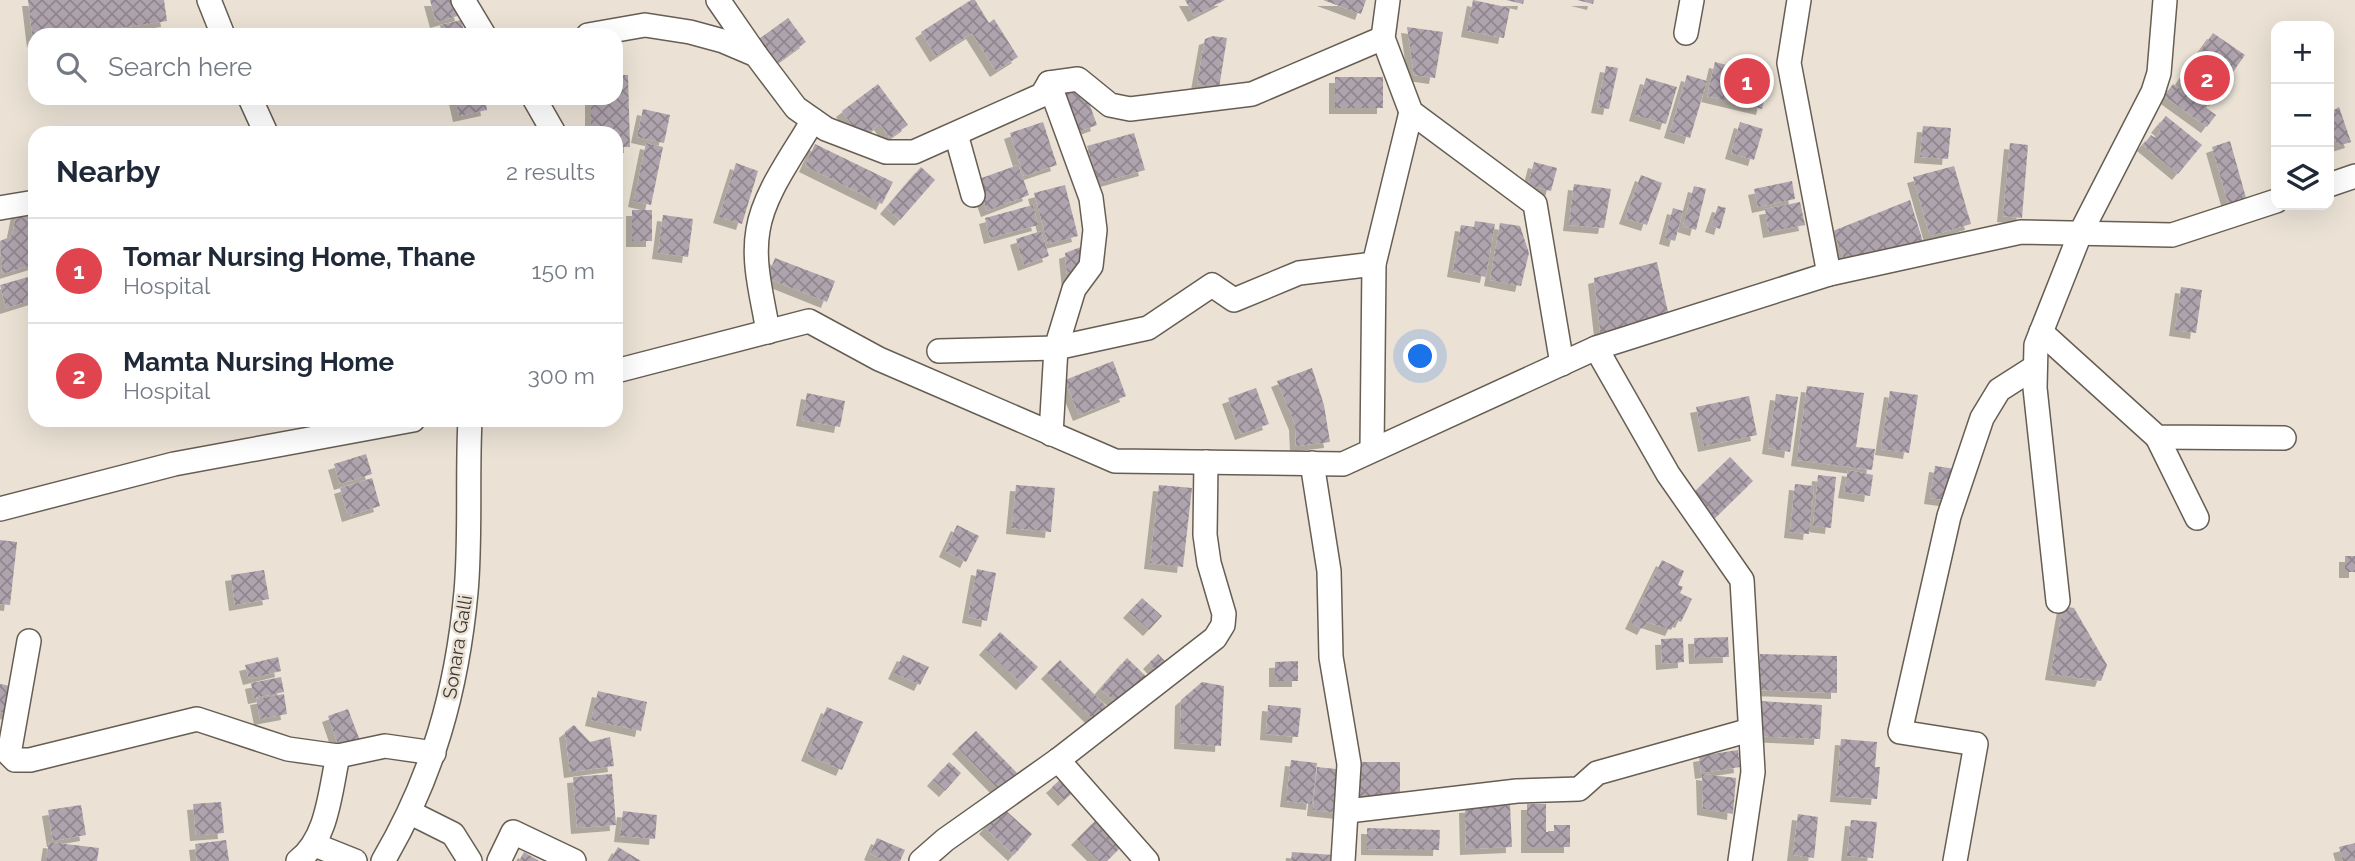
<!DOCTYPE html>
<meta charset="utf-8">
<style>
:root{--surface:#fff;--page:#f6f6f7;--text:#1f2937;--muted:#747a83;--line:#e0e1e3;--accent:#6657d1}
body{margin:0;font-family:Raleway,sans-serif;background:var(--page);color:var(--text)}
.controls{position:absolute;right:21px;top:21px;display:grid;overflow:hidden;border-radius:14px;box-shadow:0 7px 28px #0002}
.controls button{width:63px;height:63px;display:grid;place-items:center;padding:0;border:0;border-bottom:2px solid var(--line);background:var(--surface);color:var(--text);font:35px sans-serif}
.you{position:absolute;left:1421px;top:357px;width:24px;height:24px;margin:-18px;border:5px solid #fff;border-radius:50%;background:#1a73e8;box-shadow:0 0 0 10px #1a73e833}
.badge{display:grid;place-items:center;width:46px;height:46px;border-radius:50%;background:var(--accent);color:#fff;font-size:23px;font-weight:700}
.pin{position:absolute;translate:-50% -50%;border:4px solid #fff;box-shadow:0 2px 7px #0006}
.list{margin:0;padding:0;list-style:none}
h2{display:flex;justify-content:space-between;align-items:center;height:91px;margin:0;padding:0 28px;font-size:30px}
h2 small{font-size:23px;font-weight:400;color:var(--muted)}
.list li{display:grid;grid-template-columns:46px 1fr auto;gap:21px;align-items:center;box-sizing:border-box;height:105px;padding:0 28px;border-top:2px solid var(--line)}
.list b{display:block;font-size:26px;white-space:nowrap}
.list p{margin:0;font-size:23px;white-space:nowrap;color:var(--muted)}
.list em{font-size:23px;font-style:normal;color:var(--muted)}
.icon{flex:none;width:38px;height:38px;fill:none;stroke:currentColor;stroke-width:2;stroke-linecap:round;stroke-linejoin:round}
.map{position:relative;flex:none;width:2355px;height:861px;overflow:hidden}
.search{position:absolute;background:var(--surface);box-shadow:0 7px 28px #0002;left:28px;top:28px;width:595px;height:77px;display:flex;align-items:center;gap:18px;box-sizing:border-box;padding:0 24px;border-radius:21px;color:var(--muted);font-size:26px}
.panel{position:absolute;background:var(--surface);box-shadow:0 7px 28px #0002;left:28px;top:126px;width:595px;height:301px;border-radius:21px}
.map>svg:first-child{display:block}
</style>
<div class="map">
<svg width="2355" height="861" viewBox="0 0 2355 861">
<defs>
<pattern id="building-cross-hatch" width="8" height="8" patternUnits="userSpaceOnUse" patternTransform="scale(1.75)"><rect width="8" height="8" fill="#afa3ae"/><path d="M0 0l8 8M0 8l8-8" fill="none" stroke="#8f868e"/></pattern>
<filter id="shadow"><feDropShadow dx="-6" dy="6" stdDeviation="0" flood-color="#0004"/></filter>
</defs>
<rect width="100%" height="100%" fill="#ebe2d5"/>
<g fill="url(#building-cross-hatch)" filter="url(#shadow)">
<polygon points="28,0 164,0 167,21 72,35 35,35 33,42"/>
<polygon points="430,0 457,0 461,15 436,22"/>
<polygon points="971,0 975,0 989,23 994,19 1018,57 996,71 972,33 936,56 921,32"/>
<polygon points="1185,0 1225,0 1194,16"/>
<polygon points="1323,0 1366,0 1361,14"/>
<polygon points="1473,0 1510,8 1504,38 1467,31"/>
<polygon points="1506,0 1524,0 1523,4"/>
<polygon points="1577,0 1594,0 1593,4"/>
<polygon points="788,18 806,42 777,63 759,39"/>
<polygon points="461,20 465,35 442,35 440,25"/>
<polygon points="1407,27 1443,32 1435,78 1414,75"/>
<polygon points="331,28 333,35 298,35 297,32"/>
<polygon points="2213,33 2245,55 2209,106 2178,83"/>
<polygon points="1213,36 1227,38 1219,88 1197,84 1205,39"/>
<polygon points="1715,62 1770,76 1762,109 1707,96"/>
<polygon points="1606,66 1618,68 1609,109 1597,107"/>
<polygon points="616,75 628,75 630,147 616,147 616,133 591,133 591,98 616,98"/>
<polygon points="1687,75 1707,81 1690,138 1670,132"/>
<rect x="1335" y="77" width="48" height="31"/>
<polygon points="1646,78 1677,87 1666,124 1635,115"/>
<polygon points="878,84 908,125 890,138 880,124 861,138 842,111"/>
<polygon points="2173,84 2216,115 2207,127 2164,96"/>
<polygon points="1083,86 1097,125 1072,134 1058,95"/>
<polygon points="455,98 485,98 487,110 459,116"/>
<polygon points="2339,107 2351,142 2338,146 2329,128 2329,113"/>
<polygon points="643,109 670,115 664,143 637,137"/>
<polygon points="2166,116 2202,145 2178,174 2143,145 2151,135 2155,138 2161,130 2157,127"/>
<polygon points="1043,122 1057,165 1024,176 1010,133"/>
<polygon points="1740,122 1763,129 1754,160 1731,153"/>
<polygon points="1923,126 1951,128 1948,159 1920,157"/>
<polygon points="1134,133 1145,170 1099,183 1087,146"/>
<polygon points="2230,141 2248,205 2230,210 2212,147"/>
<polygon points="646,143 663,147 651,205 634,201"/>
<polygon points="2010,143 2028,145 2022,218 2003,216"/>
<polygon points="815,144 893,182 882,204 805,166"/>
<polygon points="1534,162 1557,168 1551,191 1528,185"/>
<polygon points="736,163 758,171 742,224 719,217"/>
<polygon points="1018,165 1029,195 987,211 976,180"/>
<polygon points="1954,166 1971,224 1930,236 1913,177"/>
<polygon points="921,167 935,180 900,220 886,208"/>
<polygon points="1641,175 1662,183 1647,225 1625,218"/>
<polygon points="1792,181 1795,199 1758,207 1754,189"/>
<polygon points="1574,184 1611,189 1604,228 1569,225"/>
<polygon points="1065,185 1078,236 1048,244 1034,193"/>
<polygon points="1694,186 1706,189 1696,230 1683,226"/>
<polygon points="1910,200 1924,245 1880,261 1876,252 1846,264 1833,231"/>
<polygon points="1800,202 1805,225 1769,232 1765,209"/>
<polygon points="35,205 35,264 2,274 0,241 12,236 18,207"/>
<polygon points="1033,205 1038,225 990,238 985,218"/>
<polygon points="1718,206 1726,208 1720,229 1711,226"/>
<polygon points="1673,208 1683,211 1675,241 1665,238"/>
<rect x="632" y="210" width="20" height="31"/>
<polygon points="663,215 693,219 688,257 658,253"/>
<polygon points="1475,221 1495,224 1486,277 1453,271 1461,225 1474,227"/>
<polygon points="1500,223 1520,226 1529,253 1521,286 1490,280"/>
<polygon points="1041,231 1049,256 1024,265 1016,239"/>
<polygon points="1086,245 1079,281 1068,284 1065,253"/>
<polygon points="775,258 835,281 827,302 767,278"/>
<polygon points="1657,262 1669,317 1601,339 1594,278"/>
<polygon points="35,275 35,299 6,308 0,285"/>
<polygon points="2181,287 2202,290 2196,333 2175,330"/>
<polygon points="1113,361 1126,396 1079,415 1065,380"/>
<polygon points="1312,368 1324,405 1330,442 1296,446 1295,424 1277,381"/>
<polygon points="1807,386 1864,393 1856,447 1875,449 1872,470 1797,460"/>
<polygon points="1256,388 1269,424 1241,434 1228,398"/>
<polygon points="1890,391 1918,395 1909,453 1881,449"/>
<polygon points="807,393 845,401 840,427 802,420"/>
<polygon points="1776,394 1798,397 1790,452 1768,448"/>
<polygon points="1749,396 1757,435 1704,446 1696,407"/>
<polygon points="366,454 372,474 340,484 334,464"/>
<polygon points="1730,457 1753,481 1711,522 1688,498"/>
<polygon points="1935,466 1956,469 1952,501 1930,498"/>
<polygon points="1848,470 1873,475 1870,496 1844,492"/>
<polygon points="1818,475 1836,477 1831,528 1813,526"/>
<polygon points="372,478 380,506 348,516 340,488"/>
<polygon points="1795,484 1814,486 1809,534 1790,532"/>
<polygon points="1016,485 1055,488 1051,532 1012,528"/>
<polygon points="1159,485 1192,488 1183,567 1150,563"/>
<polygon points="957,525 979,536 966,562 945,551"/>
<polygon points="0,540 17,542 10,605 0,604"/>
<rect x="2345" y="556" width="10" height="16"/>
<polygon points="1662,560 1684,571 1678,585 1683,587 1680,593 1692,599 1681,622 1676,620 1671,630 1647,622 1643,629 1631,623"/>
<polygon points="977,569 996,573 987,621 968,617"/>
<polygon points="264,570 269,599 235,605 231,575"/>
<polygon points="1142,598 1162,616 1149,630 1129,612"/>
<polygon points="2063,606 2074,608 2107,665 2101,681 2051,674"/>
<polygon points="1000,632 1038,667 1022,684 985,649"/>
<polygon points="1728,637 1729,657 1695,658 1694,638"/>
<polygon points="1683,638 1684,662 1662,664 1661,639"/>
<polygon points="1158,654 1172,668 1163,678 1149,663"/>
<polygon points="1760,654 1837,656 1837,693 1758,690"/>
<polygon points="903,655 929,667 920,685 894,673"/>
<polygon points="278,657 281,671 249,679 245,665"/>
<polygon points="1127,658 1154,684 1117,703 1100,689"/>
<polygon points="1060,660 1106,706 1093,719 1047,673"/>
<polygon points="1298,661 1298,681 1275,681 1275,662"/>
<polygon points="281,677 284,692 254,698 251,683"/>
<polygon points="1202,682 1224,686 1221,746 1180,743 1181,700"/>
<polygon points="0,684 20,688 15,715 0,712"/>
<polygon points="598,691 647,702 641,731 591,720"/>
<polygon points="284,694 287,714 260,719 256,699"/>
<polygon points="1760,701 1822,705 1820,739 1757,736"/>
<polygon points="1268,705 1301,708 1298,737 1266,734"/>
<polygon points="827,707 863,722 842,770 807,755"/>
<polygon points="348,709 362,746 341,753 328,716"/>
<polygon points="574,725 590,742 610,737 614,766 570,772 565,732"/>
<polygon points="976,731 1018,774 1000,791 958,748"/>
<polygon points="1841,739 1877,742 1875,767 1880,767 1877,799 1836,796"/>
<polygon points="1738,750 1740,767 1701,773 1699,756"/>
<polygon points="1291,760 1317,763 1312,804 1286,801"/>
<polygon points="949,762 961,773 945,791 933,780"/>
<polygon points="1357,762 1400,762 1400,802 1356,802"/>
<polygon points="1317,767 1345,770 1341,813 1313,810"/>
<polygon points="1071,770 1083,783 1064,800 1052,787"/>
<polygon points="612,774 616,825 577,828 573,777"/>
<polygon points="1702,774 1736,778 1733,814 1703,809"/>
<polygon points="221,802 224,833 196,835 193,804"/>
<polygon points="1527,804 1546,804 1546,832 1554,832 1554,825 1570,825 1570,847 1527,847"/>
<polygon points="81,805 86,835 53,841 48,810"/>
<polygon points="1510,805 1512,847 1466,849 1465,807"/>
<polygon points="1003,808 1032,834 1014,855 985,828"/>
<polygon points="623,811 657,815 655,839 620,836"/>
<polygon points="1798,814 1818,817 1814,858 1793,855"/>
<polygon points="1097,819 1123,845 1107,861 1099,861 1077,839"/>
<polygon points="1851,820 1877,822 1873,858 1847,856"/>
<polygon points="1367,828 1440,830 1439,850 1367,849"/>
<polygon points="877,838 905,850 900,861 886,861 870,854"/>
<polygon points="226,840 229,861 197,861 195,844"/>
<polygon points="49,842 99,848 97,861 46,861"/>
<polygon points="2355,843 2355,861 2343,861 2339,847"/>
<polygon points="618,847 641,861 610,861"/>
<polygon points="524,852 539,861 519,861"/>
<polygon points="1292,852 1333,855 1332,861 1291,861"/>
</g>
<g fill="none" stroke-linecap="round" stroke-linejoin="round">
<g stroke="#665e53" stroke-width="26">
<g id="minor">
<polyline points="209,0 223,35"/>
<polyline points="463,0 484,35"/>
<polyline points="718,0 756,55"/>
<polyline points="1388,0 1383,38 1411,112 1535,204 1562,364"/>
<polyline points="1799,0 1789,63 1829,274"/>
<polyline points="1686,33 1692,0"/>
<polyline points="588,35 645,25 690,32 723,41 756,55 796,108 826,129 886,152 914,152 1042,95 1049,83 1078,79 1110,105 1130,109 1252,94 1383,38"/>
<polyline points="1049,83 1091,198 1095,230 1091,266 1074,289 1056,348 1051,434"/>
<polyline points="250,98 266,133"/>
<polyline points="534,98 554,133"/>
<polyline points="956,134 973,195"/>
<polyline points="2329,185 2355,176"/>
<polyline points="0,208 35,202"/>
<path d="M768,332c-5,-33 -16,-68 -10,-102 6,-38 36,-76 55,-110"/>
<polyline points="2041,332 2157,437 2284,438"/>
<polyline points="1596,348 1668,474 1742,580 1753,772 1740,861"/>
<polyline points="939,351 1056,348 1148,328 1212,285 1234,300 1299,273 1374,264"/>
<polyline points="616,371 809,321 879,359 1115,461 1343,464 1596,348 1829,274 2021,232 2172,235 2276,201"/>
<polyline points="2157,437 2197,518"/>
<polyline points="1372,450 1374,264 1411,112"/>
<polyline points="1312,463 1329,571 1331,657 1349,764 1343,861"/>
<polyline points="0,509 174,464 413,420"/>
<polyline points="2058,601 2035,388 2036,345 2080,234 2153,92 2159,73 2165,0"/>
<polyline points="29,641 9,754 15,760 30,760 197,719 288,749 338,756 385,746 434,753"/>
<polyline points="1058,760 1147,861"/>
<polyline points="1348,811 1517,791 1579,789 1597,773 1750,730"/>
<polyline points="411,813 453,834 470,861"/>
<polyline points="315,845 355,861"/>
<path d="M298,861c30,-23 32,-70 40,-105"/>
<path d="M383,861c50,-85 74,-171 83,-269 5,-55 1,-116 4,-172"/>
<polyline points="499,861 513,832 574,861"/>
<polyline points="921,861 945,840 1058,760 1215,638 1223,625 1224,614 1209,563 1205,535 1206,462"/>
<polyline points="1955,861 1976,744 1900,732 1949,516 1982,418 1999,390 2035,367"/>
</g>
</g>
<use href="#minor" stroke="#fff" stroke-width="23"/>
</g>
<g text-anchor="middle" dominant-baseline="central" stroke-width="5" stroke-linejoin="round" paint-order="stroke">
<g font-size="19" fill="#3a3631" stroke="#ebe2d5">
<text transform="translate(457 647) rotate(-81)">Sonara Galli</text>
</g>
</g>
</svg>
<div class="controls">
<button>+</button>
<button>−</button>
<button><svg class="icon" aria-label="layers" viewBox="0 0 24 24"><path d="M12 4l9 5-9 5-9-5zM3 14l9 5 9-5"/></svg></button>
</div>
<div class="you"></div>
<div class="pin badge" style="left:1747px;top:81px;background:#e0444e">1</div>
<div class="pin badge" style="left:2207px;top:78px;background:#e0444e">2</div>
<div class="search"><svg class="icon" aria-label="search" viewBox="0 0 24 24"><circle cx="10" cy="10" r="6"/><path d="M15 15l6 6"/></svg>Search here</div>
<section class="panel">
<h2>Nearby<small>2 results</small></h2>
<ul class="list">
<li><span class="badge" style="background:#e0444e">1</span><div><b>Tomar Nursing Home, Thane</b><p>Hospital</p></div><em>150 m</em></li>
<li><span class="badge" style="background:#e0444e">2</span><div><b>Mamta Nursing Home</b><p>Hospital</p></div><em>300 m</em></li>
</ul>
</section>
</div>
